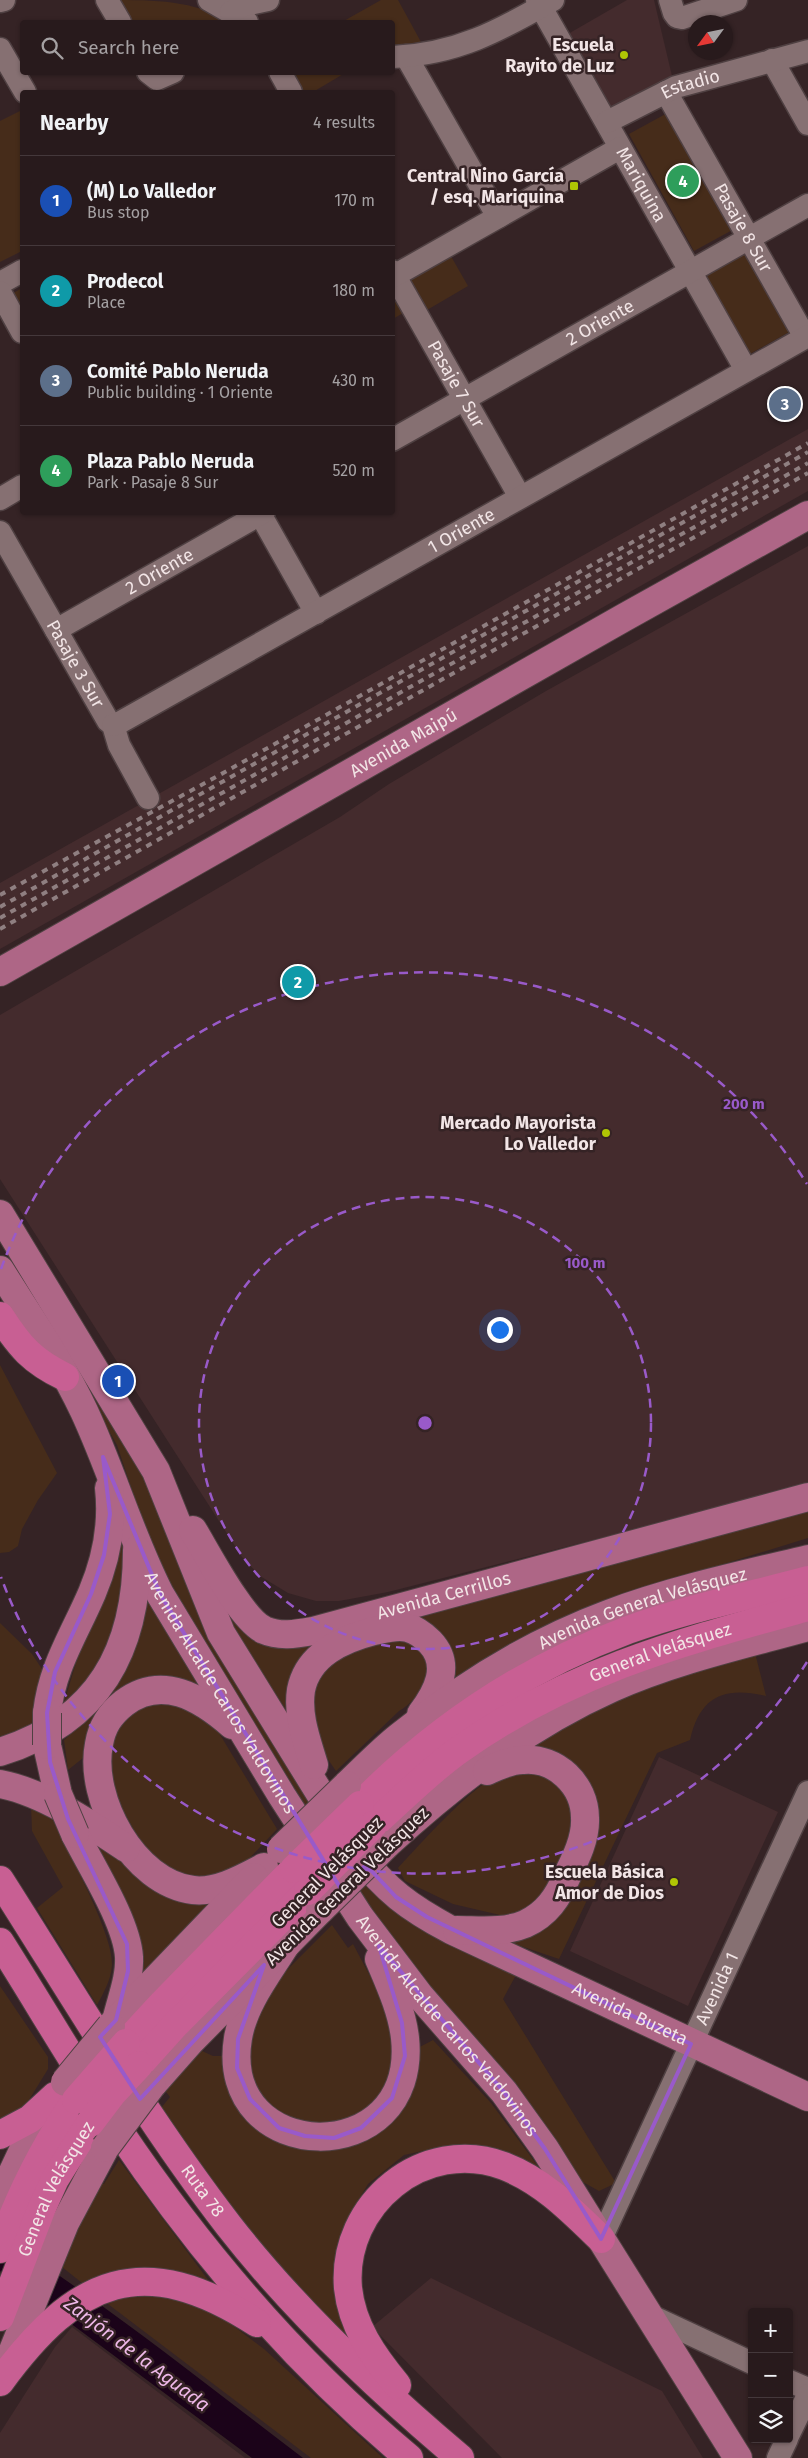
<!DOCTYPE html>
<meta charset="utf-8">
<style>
:root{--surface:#281a1c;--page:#342729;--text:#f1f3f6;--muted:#a5a1a3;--line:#44383b;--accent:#afc504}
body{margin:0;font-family:"Fira Sans",sans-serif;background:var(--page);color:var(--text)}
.controls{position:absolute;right:15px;bottom:15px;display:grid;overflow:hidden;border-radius:5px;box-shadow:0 1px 4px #0004}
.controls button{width:45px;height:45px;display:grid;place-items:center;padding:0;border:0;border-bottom:1px solid var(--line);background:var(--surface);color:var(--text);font:25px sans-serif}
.compass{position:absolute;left:688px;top:15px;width:45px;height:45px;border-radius:50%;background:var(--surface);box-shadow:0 1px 4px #0004;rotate:237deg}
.you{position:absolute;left:499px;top:1329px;width:18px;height:18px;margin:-12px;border:4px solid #fff;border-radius:50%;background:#1a73e8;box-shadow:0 0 0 8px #1a73e833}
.badge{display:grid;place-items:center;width:32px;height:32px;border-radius:50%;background:var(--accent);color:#fff;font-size:16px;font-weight:700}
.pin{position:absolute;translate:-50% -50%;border:2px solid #fff;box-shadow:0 1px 5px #0006}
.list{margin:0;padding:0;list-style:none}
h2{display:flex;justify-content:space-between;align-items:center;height:65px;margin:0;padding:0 20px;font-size:21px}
h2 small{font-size:16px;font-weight:400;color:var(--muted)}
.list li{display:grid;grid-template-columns:32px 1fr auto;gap:15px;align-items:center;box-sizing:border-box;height:90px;padding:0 20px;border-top:1px solid var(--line)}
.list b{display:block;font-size:19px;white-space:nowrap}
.list p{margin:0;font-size:16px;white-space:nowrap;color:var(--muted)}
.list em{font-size:16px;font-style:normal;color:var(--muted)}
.icon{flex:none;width:28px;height:28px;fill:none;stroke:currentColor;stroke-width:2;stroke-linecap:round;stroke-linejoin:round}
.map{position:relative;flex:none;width:808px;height:2458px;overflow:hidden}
.search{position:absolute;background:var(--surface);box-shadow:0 1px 4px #0004;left:20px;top:20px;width:375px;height:55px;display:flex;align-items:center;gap:12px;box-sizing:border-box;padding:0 18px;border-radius:5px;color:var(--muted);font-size:19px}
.panel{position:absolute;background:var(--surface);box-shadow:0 1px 4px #0004;left:20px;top:90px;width:375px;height:425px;border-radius:5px}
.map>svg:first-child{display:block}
</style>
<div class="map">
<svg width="808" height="2458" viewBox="0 0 808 2458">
<rect width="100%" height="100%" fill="#352325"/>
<g fill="#442b2d">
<polygon points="627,0 654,0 672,76 612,110 568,34"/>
<polygon points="808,429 808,491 0,949 0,883"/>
<polygon points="808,546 808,1482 616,1534 388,1592 339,1601 316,1601 288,1593 260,1576 242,1557 0,1179 0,1015 340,817 389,784 546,691"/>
<polygon points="659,1757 778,1812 688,2006 570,1951"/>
<polygon points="431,2278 662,2391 703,2458 502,2458 372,2327"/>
<polygon points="72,2327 196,2421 245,2458 0,2458 0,2433 55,2347"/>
</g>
<g fill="#462c1a">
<path d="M112,0c41,0 83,0 117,22h-104z"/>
<polygon points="381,0 398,0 421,42 393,46 392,22 342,22"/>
<polygon points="288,73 345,73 313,92 300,92"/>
<polygon points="22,110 22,251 0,262 0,121"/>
<polygon points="671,111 736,228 694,251 629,134"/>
<polygon points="747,250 791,331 748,355 703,274"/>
<polygon points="448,251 468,286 427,310 407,275"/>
<polygon points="392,284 408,310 393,319 392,319"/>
<polygon points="22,288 22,321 10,295"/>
<polygon points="0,1365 57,1473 38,1500 22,1529 18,1546 9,1552 0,1553"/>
<polygon points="86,1376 160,1489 199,1598 386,1900 516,1975 503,1999 616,2183 599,2191 581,2181 533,2117 434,1996 373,1914 201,1637 164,1571 144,1526 117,1445 80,1380"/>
<polygon points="808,1507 808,1538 623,1595 445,1688 430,1634 328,1640 291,1717 237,1636 218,1597 263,1637"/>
<polygon points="119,1520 126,1540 125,1608 95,1674 63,1706"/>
<polygon points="146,1593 204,1690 127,1687 107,1696"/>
<polygon points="0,1623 32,1654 44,1672 37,1726 0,1738"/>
<path d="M392,1639l20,2c3,4 8,8 11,12 14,21 -6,48 -24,58l-63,60 -22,-32 -10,-37 26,-44z"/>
<path d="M755,1653l11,43c-42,-10 -66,0 -76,44l-33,13 -98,206 -56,-19 26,-6 63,-133 -80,-50 140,-71z"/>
<polygon points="182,1697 216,1728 277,1829 245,1863 212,1881 168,1869 144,1848 118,1801 108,1760 111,1734 136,1705"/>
<polygon points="96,1712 90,1730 88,1754 68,1770 64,1740"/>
<path d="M539,1771l29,22 8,35 -18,46 -18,23 -19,14 -10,4h-11l-47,-11 -48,-23 -7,-13c19,-20 75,-84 99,-91 13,-4 28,-4 42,-6z"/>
<path d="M31,1805l18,7c15,32 65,122 63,153 -1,15 -8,27 -15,40l-60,-97 26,-21 -31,-56z"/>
<polygon points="81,1834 127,1863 233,1886 133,1985"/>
<polygon points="332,1925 348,1948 353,1944 387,2008 397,2058 379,2101 353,2117 323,2125 291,2120 265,2103 242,2054 275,1982"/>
<polygon points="0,1986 48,2057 48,2069 21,2113 0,2124"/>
<polygon points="433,2040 491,2103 546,2177 469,2146 441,2147 404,2155 368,2184 353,2209 339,2246 333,2285 344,2325 361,2358 288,2284 208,2182 161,2108 170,2097 163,2088 200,2050 213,2056 224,2056 229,2091 239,2110 259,2127 299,2147 336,2149 394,2119 406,2101 414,2050"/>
<polygon points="119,2160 214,2288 86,2286 57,2263 98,2178 104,2184"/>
<polygon points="143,2288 211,2309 264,2349 383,2458 311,2458 100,2298"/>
</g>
<path fill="#1b0319" d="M0,2236c106,68 203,146 303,222h-51l-252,-187z"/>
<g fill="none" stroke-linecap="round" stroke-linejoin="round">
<g stroke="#4f4042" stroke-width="25">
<g id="minor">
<polyline points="107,0 120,22"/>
<polyline points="209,0 247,22"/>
<path id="s1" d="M537,0l209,370"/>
<polyline points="670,0 674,13 677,17 682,18 736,0"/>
<polyline points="0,1 4,0"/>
<polyline points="231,12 244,5 268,0"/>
<polyline points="0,49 25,92"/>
<polyline points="406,56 498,217"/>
<path d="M393,57c64,-3 106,-26 160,-57"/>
<polyline points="772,60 808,124"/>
<polyline points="148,72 157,79 173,72"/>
<polyline points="280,72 291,92"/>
<path id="s2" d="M666,92l139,245"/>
<path id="s3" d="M607,122l69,-35 132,-36"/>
<path id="s4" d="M392,271l128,226"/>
<polyline points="392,277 620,148"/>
<polyline points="0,283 22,271"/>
<polyline points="0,292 22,332"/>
<path id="s5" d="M392,440l416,-235"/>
<polyline points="0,499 22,486"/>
<polyline points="259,512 316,613"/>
<path id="s6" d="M0,532l108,189 5,4 6,20 29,53"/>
<path id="s7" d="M56,630l208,-118"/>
<path id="s8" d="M113,725l6,-2 689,-387"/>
<path id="s9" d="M601,2239l207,-447"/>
<polyline points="649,2315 752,2363"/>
<polyline points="789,2381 808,2389"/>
<polyline points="789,2434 808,2395"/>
<polyline points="778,2458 787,2439"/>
</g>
</g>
<g stroke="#4f4042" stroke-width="30">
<g id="major">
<path id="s10" d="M0,972l625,-355 183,-102"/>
<path id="s11" d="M0,1214l156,257 65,162 135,219c31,39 52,55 95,78l357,167"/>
<path id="s12" d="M0,1270c29,46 61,92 84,141 28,60 46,124 76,183l122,202 78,121 60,79 84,96 41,57 193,309"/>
<path id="s13" d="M193,1530c14,23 48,89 71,100 16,7 32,4 49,1l495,-134"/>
<path d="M47,1713c5,-46 27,-78 45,-120 14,-33 21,-69 17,-105"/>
<path d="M232,1725c-31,-27 -70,-51 -108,-22 -14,11 -22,23 -25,41 -11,55 35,139 94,146 24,3 50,-12 71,-23"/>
<polyline points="47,1745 58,1794"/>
<path d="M0,1752c99,-31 137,-102 137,-202"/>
<path d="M314,1765c-7,-24 -17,-49 -13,-75 7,-36 42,-51 73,-59 10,-2 23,-6 34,-3 9,2 16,8 22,14 22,23 7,51 -9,72"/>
<path d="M0,1784c43,8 90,40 126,64"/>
<path id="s14" d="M347,1785c18,-17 34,-34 53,-49 62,-50 133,-94 208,-122 64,-24 133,-39 200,-55"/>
<path d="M75,1834c16,32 52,88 54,123 1,20 -7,40 -12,60"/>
<path d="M386,1845c68,-62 141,-119 226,-157 63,-28 131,-43 196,-61"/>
<path d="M457,1930c23,0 47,3 68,-6 22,-10 33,-27 42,-48 9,-18 19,-38 18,-58 0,-33 -29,-61 -62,-58 -13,0 -25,6 -36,11"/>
<path d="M288,1941c-18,30 -44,61 -50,97 -21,129 181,134 167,0 -3,-27 -15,-53 -26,-79"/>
<polyline points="111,2026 254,1877"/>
<polyline points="152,2085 190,2042 320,1910"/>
<polyline points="0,2199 26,2144 52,2101"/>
<polyline points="5,2370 65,2223 105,2148"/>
</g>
</g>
<g stroke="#4f4042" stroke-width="30">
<g id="highway">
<path d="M0,1316c20,31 32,45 65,61"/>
<path d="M360,1805c77,-78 166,-137 268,-175 59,-21 120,-34 180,-50"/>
<path id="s15" d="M373,1825c28,-25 55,-53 86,-75 112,-79 219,-107 349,-143"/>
<path id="s16" d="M0,1880c74,116 145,237 229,346 67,86 148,162 231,232"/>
<path d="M0,1942c40,63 77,128 119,189 82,122 177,233 290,327"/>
<polyline points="126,2043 162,2004 294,1869"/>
<polyline points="139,2065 175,2025 308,1891"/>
<polyline points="0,2135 30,2119 55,2096"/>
<path d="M0,2249c19,-52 44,-103 76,-149"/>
<path id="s17" d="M0,2317l41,-107 14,-31 35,-56"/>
<path d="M0,2382c76,-104 143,-133 257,-59"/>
<path d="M397,2385c-24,-29 -45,-59 -49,-97 -7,-84 76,-152 156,-122 39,15 67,44 97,73"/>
</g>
</g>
<use href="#minor" stroke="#867072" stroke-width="22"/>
<use href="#major" stroke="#ae6686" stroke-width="28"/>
<use href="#highway" stroke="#c85f93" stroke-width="28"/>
<g stroke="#8f7f81" stroke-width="4" stroke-dasharray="6 6" stroke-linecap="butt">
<polyline points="0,895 225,772 808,443"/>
<polyline points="0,907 808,452"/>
<polyline points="0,918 808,463"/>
<polyline points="0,929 808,473"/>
</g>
<g stroke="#4f4042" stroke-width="30" stroke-linecap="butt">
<g id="major-bridge">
<polyline points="47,1713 47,1745"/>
<polyline points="58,1794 75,1834"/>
<polyline points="281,1849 347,1785"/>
<polyline points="320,1910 386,1845"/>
<polyline points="65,2082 111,2026"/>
<polyline points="105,2148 152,2085"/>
</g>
</g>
<g stroke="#4f4042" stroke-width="30" stroke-linecap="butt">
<g id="highway-bridge">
<polyline points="294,1869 360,1805"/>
<polyline points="308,1891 373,1825"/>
<polyline points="76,2100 126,2043"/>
<polyline points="90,2123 112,2094 139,2065"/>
</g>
</g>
<use href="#major-bridge" stroke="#ae6686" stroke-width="28"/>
<use href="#highway-bridge" stroke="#c85f93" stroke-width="28"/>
</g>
<path fill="none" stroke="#995ac9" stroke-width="4" stroke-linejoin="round" d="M103,1457l57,137 181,295 25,-24 30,32 31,20 264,127 -90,195 -56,-90 -41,-57 -125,-146 23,77 3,33 -13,42 -31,30 -27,10 -29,-2 -26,-8 -29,-29 -13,-31 1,-29 26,-74 -124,134 -40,-62 16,-17 12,-49 -1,-27 -59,-125 -18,-57 -3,-49 8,-41 36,-78 13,-39 6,-41z"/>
<g fill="none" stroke="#995ac9" stroke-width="2.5" stroke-dasharray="9 6">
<circle cx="425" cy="1423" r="226"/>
<path d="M807 1662A451 451 0 0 1 1 1577M1 1269A451 451 0 0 1 807 1184"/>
</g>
<g fill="#afc504" stroke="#352325" stroke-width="2">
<circle cx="624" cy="55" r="5"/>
<rect x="569" y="181" width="10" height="10" rx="2.5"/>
<circle cx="606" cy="1133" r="5"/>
<circle cx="674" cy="1882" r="5"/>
</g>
<g text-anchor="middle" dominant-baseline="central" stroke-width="5" stroke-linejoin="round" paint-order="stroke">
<g font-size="18" font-weight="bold" fill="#f2e5e6" stroke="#352325" text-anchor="end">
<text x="614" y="45">Escuela<tspan x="614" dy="21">Rayito de Luz</tspan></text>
<text x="564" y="176">Central Nino García<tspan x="564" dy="21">/ esq. Mariquina</tspan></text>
<text x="596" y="1123">Mercado Mayorista<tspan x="596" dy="21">Lo Valledor</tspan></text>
<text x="664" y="1872">Escuela Básica<tspan x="664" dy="21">Amor de Dios</tspan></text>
</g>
<g font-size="18" fill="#f2e5e6" stroke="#352325">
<text stroke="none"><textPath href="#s3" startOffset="92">Estadio</textPath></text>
<text stroke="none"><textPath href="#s1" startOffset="212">Mariquina</textPath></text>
<text stroke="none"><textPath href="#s2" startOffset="156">Pasaje 8 Sur</textPath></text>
<text stroke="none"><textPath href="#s5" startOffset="239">2 Oriente</textPath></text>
<text stroke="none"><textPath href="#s4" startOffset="130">Pasaje 7 Sur</textPath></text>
<text stroke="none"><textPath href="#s8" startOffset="399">1 Oriente</textPath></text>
<text stroke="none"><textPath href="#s7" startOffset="119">2 Oriente</textPath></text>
<text stroke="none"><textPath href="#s6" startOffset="152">Pasaje 3 Sur</textPath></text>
<text stroke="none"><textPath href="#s10" startOffset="464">Avenida Maipú</textPath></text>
<text stroke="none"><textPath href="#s13" startOffset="309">Avenida Cerrillos</textPath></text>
<text stroke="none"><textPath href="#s14" startOffset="349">Avenida General Velásquez</textPath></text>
<text stroke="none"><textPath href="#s15" startOffset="339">General Velásquez</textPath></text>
<text stroke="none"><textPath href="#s12" startOffset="478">Avenida Alcalde Carlos Valdovinos</textPath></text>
<text transform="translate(327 1872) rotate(-45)">General Velásquez</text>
<text transform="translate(347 1886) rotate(-44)">Avenida General Velásquez</text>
<text stroke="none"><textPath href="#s9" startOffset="276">Avenida 1</textPath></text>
<text stroke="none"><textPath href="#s11" startOffset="1054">Avenida Buzeta</textPath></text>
<text stroke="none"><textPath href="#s12" startOffset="882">Avenida Alcalde Carlos Valdovinos</textPath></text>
<text stroke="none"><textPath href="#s17" startOffset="140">General Velásquez</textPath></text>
<text stroke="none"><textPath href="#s16" startOffset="371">Ruta 78</textPath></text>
</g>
<g font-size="19" font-style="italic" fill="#eeb8e8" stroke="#352325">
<text transform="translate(137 2354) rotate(37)">Zanjón de la Aguada</text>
</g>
</g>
<circle cx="425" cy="1423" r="8" fill="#995ac9" stroke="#352325" stroke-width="2.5"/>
<g font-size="15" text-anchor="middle" font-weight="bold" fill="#995ac9" stroke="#352325" stroke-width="5" stroke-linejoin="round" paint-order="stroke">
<text x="744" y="1109">200 m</text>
<text x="585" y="1268">100 m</text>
</g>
</svg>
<div class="controls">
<button>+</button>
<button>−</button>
<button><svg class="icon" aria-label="layers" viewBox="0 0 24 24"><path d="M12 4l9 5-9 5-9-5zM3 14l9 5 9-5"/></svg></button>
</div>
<svg class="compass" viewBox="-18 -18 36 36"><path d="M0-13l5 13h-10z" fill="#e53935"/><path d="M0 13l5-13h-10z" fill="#a5a1a3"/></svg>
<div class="you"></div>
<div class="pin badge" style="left:118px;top:1381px;background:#1a4fb4">1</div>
<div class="pin badge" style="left:298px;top:982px;background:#0f9aa8">2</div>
<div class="pin badge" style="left:785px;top:404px;background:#5c6f8a">3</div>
<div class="pin badge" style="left:683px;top:181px;background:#2e9e5b">4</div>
<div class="search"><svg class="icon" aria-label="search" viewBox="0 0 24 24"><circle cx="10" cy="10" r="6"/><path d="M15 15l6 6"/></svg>Search here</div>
<section class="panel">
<h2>Nearby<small>4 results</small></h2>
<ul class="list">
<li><span class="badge" style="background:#1a4fb4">1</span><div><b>(M) Lo Valledor</b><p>Bus stop</p></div><em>170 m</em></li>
<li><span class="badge" style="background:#0f9aa8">2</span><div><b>Prodecol</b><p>Place</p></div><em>180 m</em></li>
<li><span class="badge" style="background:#5c6f8a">3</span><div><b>Comité Pablo Neruda</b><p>Public building · 1 Oriente</p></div><em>430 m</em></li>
<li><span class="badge" style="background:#2e9e5b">4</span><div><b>Plaza Pablo Neruda</b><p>Park · Pasaje 8 Sur</p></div><em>520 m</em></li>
</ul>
</section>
</div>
